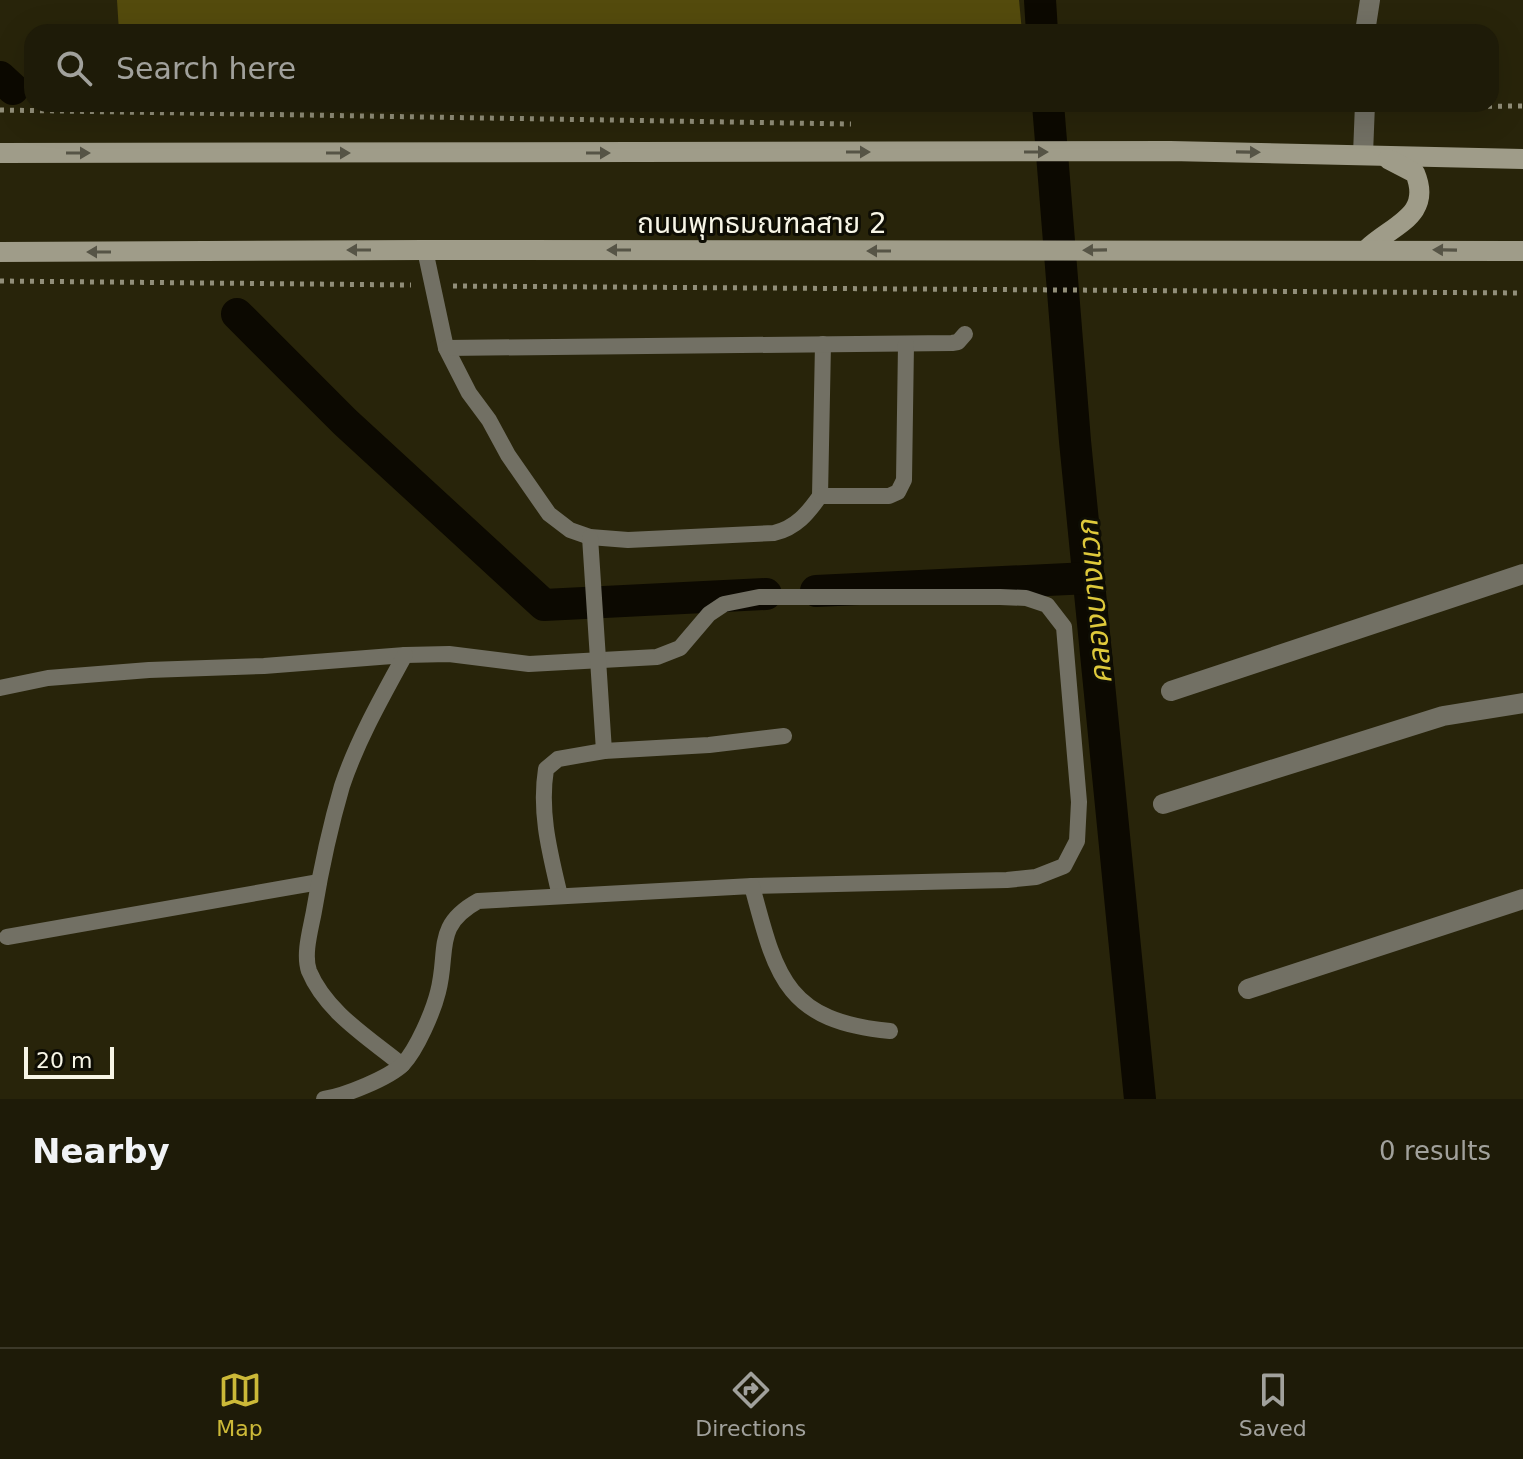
<!DOCTYPE html>
<meta charset="utf-8">
<style>
:root{--surface:#1e1b08;--page:#2b2816;--text:#f1f3f6;--muted:#a1a19c;--line:#3c3929;--accent:#ccb938}
body{margin:0;font-family:"DejaVu Sans","Noto Sans Thai",sans-serif;background:var(--page);color:var(--text)}
.scale{position:absolute;left:24px;bottom:20px;width:90px;box-sizing:border-box;padding-left:8px;border:4px solid #f7f5e6;border-top:0;font-size:22px;line-height:28px;white-space:nowrap;color:#f7f5e6;-webkit-text-stroke:6px #0e0d04;paint-order:stroke}
.list{margin:0;padding:0;list-style:none}
h2{display:flex;justify-content:space-between;align-items:center;height:104px;margin:0;padding:0 32px;font-size:34px}
h2 small{font-size:26px;font-weight:400;color:var(--muted)}
.icon{flex:none;width:44px;height:44px;fill:none;stroke:currentColor;stroke-width:2;stroke-linecap:round;stroke-linejoin:round}
.map{position:relative;flex:none;width:1523px;height:1099px;overflow:hidden}
.search{position:absolute;background:var(--surface);box-shadow:0 8px 32px #0002;left:24px;right:24px;top:24px;height:88px;display:flex;align-items:center;gap:20px;box-sizing:border-box;padding:0 28px;border-radius:24px;color:var(--muted);font-size:30px}
.sheet{height:248px;background:var(--surface)}
nav{display:flex;justify-content:space-around;align-items:center;box-sizing:border-box;height:112px;border-top:2px solid var(--line);background:var(--surface);font-size:22px;color:var(--muted)}
nav a{display:grid;justify-items:center;gap:4px}
nav .on{color:var(--accent)}
.map>svg:first-child{display:block}
</style>
<div class="map">
<svg width="1523" height="1099" viewBox="0 0 1523 1099">
<rect width="100%" height="100%" fill="#28240a"/>
<polygon fill="#544b0d" points="117,0 1019,0 1022,32 119,32"/>
<g fill="none" stroke-linecap="round" stroke-linejoin="round">
<g stroke="#0c0901" stroke-width="32">
<polyline points="1040,0 1042,32"/>
<polyline points="0,77 13,89"/>
<polyline points="1048,104 1075,441 1140,1099"/>
<polyline points="237,314 345,422 544,605 766,594"/>
<polyline points="816,591 1089,578"/>
</g>
<g stroke="#918e79" stroke-width="5" stroke-dasharray="4 6" stroke-linecap="butt">
<polyline points="1388,107 1523,106"/>
<polyline points="0,110 851,124"/>
<polyline points="0,281 411,285"/>
<polyline points="453,286 1523,293"/>
</g>
<g stroke="#727064" stroke-width="16">
<path d="M425,250l21,98 23,45 20,27 19,35 41,59 21,16 20,7 38,3 146,-7c22,-5 34,-20 46,-37l3,-152"/>
<polyline points="446,348 952,343 958,342 965,334"/>
<polyline points="820,496 889,496 898,492 904,480 906,344"/>
<polyline points="0,688 48,678 149,670 264,666 405,655 449,654 529,664 657,657 680,648 709,614 724,604 759,597 1000,597 1026,598 1047,605 1064,627 1079,802 1077,841 1064,866 1036,877 1007,880 752,886"/>
<polyline points="604,751 709,745 784,736"/>
<path d="M560,896c-10,-43 -21,-83 -14,-127l12,-10 46,-8 -14,-214"/>
<polyline points="7,937 319,882"/>
<path d="M402,1065c-33,-27 -76,-53 -93,-94 -6,-17 2,-43 5,-60 7,-42 16,-84 28,-125 15,-45 40,-89 63,-131"/>
<path d="M324,1099c20,-3 65,-21 79,-35 14,-15 30,-52 35,-72 11,-42 -5,-66 40,-91l274,-15c24,90 33,135 138,145"/>
</g>
<g stroke="#727064" stroke-width="20">
<polyline points="1365,32 1370,0"/>
<polyline points="1363,154 1365,104"/>
<polyline points="1171,691 1523,574"/>
<polyline points="1163,804 1443,716 1523,703"/>
<polyline points="1248,989 1523,899"/>
</g>
<g stroke="#9f9c89" stroke-width="20">
<polyline points="0,153 1170,151 1523,159"/>
<path d="M1367,249c25,-24 66,-33 48,-76l-27,-14"/>
<polyline points="0,252 425,250 1523,251"/>
</g>
</g>
<defs><path id="oneway-solid" d="M-6-.8H1V-3.2L6.5 0L1 3.2V.8H-6Z" transform="scale(2)"/></defs>
<g fill="#565446">
<use href="#oneway-solid" transform="translate(858 152)"/>
<use href="#oneway-solid" transform="translate(1036 152)"/>
<use href="#oneway-solid" transform="translate(1248 152) rotate(1)"/>
<use href="#oneway-solid" transform="translate(78 153)"/>
<use href="#oneway-solid" transform="translate(338 153)"/>
<use href="#oneway-solid" transform="translate(598 153)"/>
<use href="#oneway-solid" transform="translate(359 250) rotate(180)"/>
<use href="#oneway-solid" transform="translate(619 250) rotate(-180)"/>
<use href="#oneway-solid" transform="translate(1095 250) rotate(179)"/>
<use href="#oneway-solid" transform="translate(1445 250) rotate(-179)"/>
<use href="#oneway-solid" transform="translate(879 251) rotate(-180)"/>
<use href="#oneway-solid" transform="translate(99 252) rotate(180)"/>
</g>
<g text-anchor="middle" dominant-baseline="central" stroke-width="6" stroke-linejoin="round" paint-order="stroke">
<g font-size="28" fill="#f7f5e6" stroke="#0e0d04">
<text x="762" y="223">ถนนพุทธมณฑลสาย 2</text>
</g>
<g font-size="30" font-style="italic" fill="#dec93b" stroke="#0e0d04">
<text transform="translate(1094 602) rotate(-95)">คลองบางแวก</text>
</g>
</g>
</svg>
<div class="scale">20 m</div>
<div class="search"><svg class="icon" aria-label="search" viewBox="0 0 24 24"><circle cx="10" cy="10" r="6"/><path d="M15 15l6 6"/></svg>Search here</div>
</div>
<section class="sheet">
<h2>Nearby<small>0 results</small></h2>
<ul class="list">
</ul>
</section>
<nav>
<a class="on"><svg class="icon" aria-label="map" viewBox="0 0 24 24"><path d="M3 6l6-2 6 2 6-2v14l-6 2-6-2-6 2zM9 4v14M15 6v14"/></svg>Map</a>
<a><svg class="icon" aria-label="directions" viewBox="0 0 24 24"><path d="M12 3l9 9-9 9-9-9zM9 14v-3h6M13 9l2 2-2 2"/></svg>Directions</a>
<a><svg class="icon" aria-label="saved" viewBox="0 0 24 24"><path d="M7 4h10v16l-5-4-5 4z"/></svg>Saved</a>
</nav>
